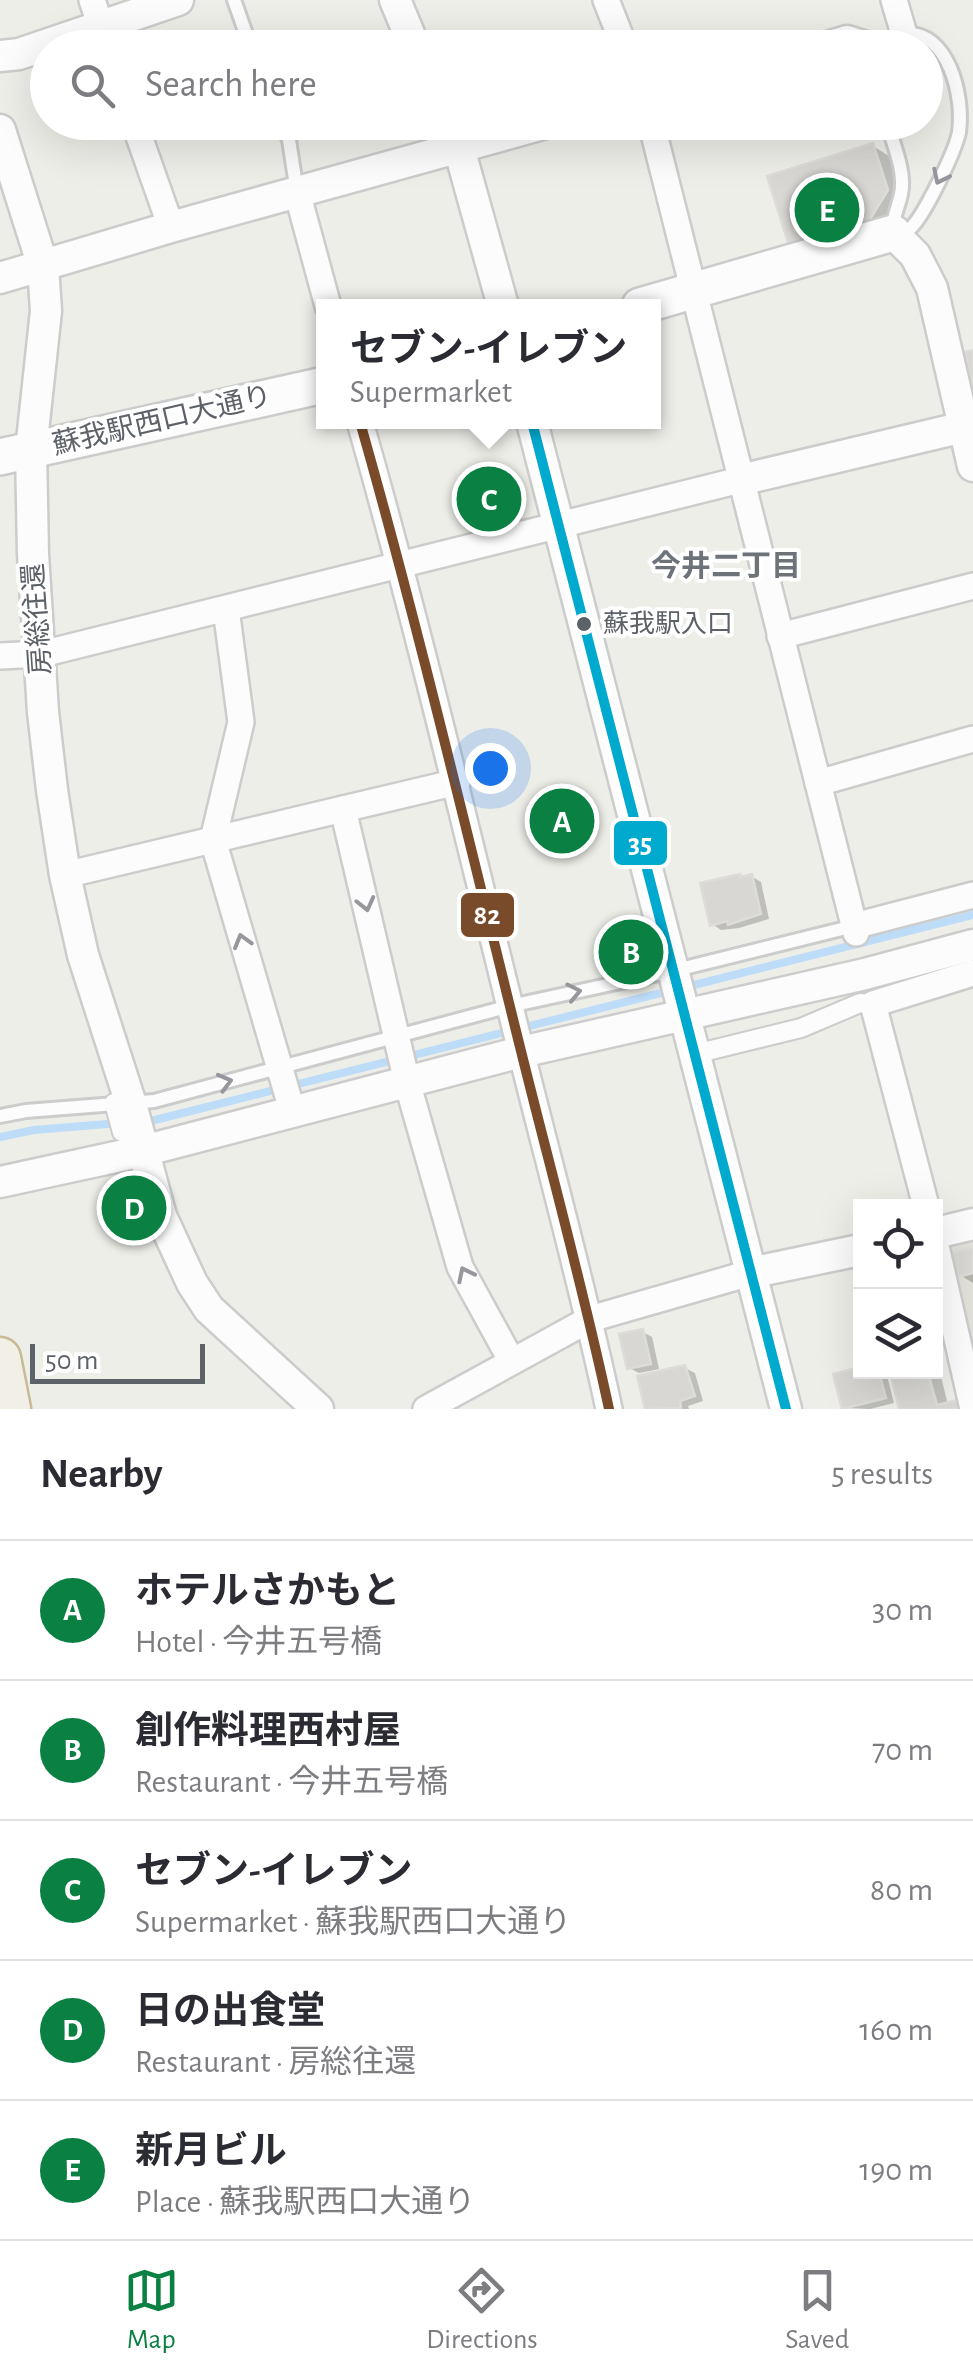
<!DOCTYPE html>
<meta charset="utf-8">
<style>
:root{--surface:#fff;--page:#f2f2f3;--text:#2b2b33;--muted:#7c7c81;--line:#e1e1e2;--accent:#0b8043}
body{margin:0;font-family:"Alegreya Sans","Noto Sans JP",sans-serif;background:var(--page);color:var(--text)}
.controls{position:absolute;right:30px;bottom:30px;display:grid;overflow:hidden;border-radius:0px;box-shadow:0 10px 40px #0002}
.controls button{width:90px;height:90px;display:grid;place-items:center;padding:0;border:0;border-bottom:2px solid var(--line);background:var(--surface);color:var(--text);font:50px sans-serif}
.scale{position:absolute;left:30px;bottom:25px;width:175px;box-sizing:border-box;padding-left:10px;border:5px solid #5d6168;border-top:0;font-size:28px;line-height:35px;white-space:nowrap;color:#5d6168;-webkit-text-stroke:8px #fff;paint-order:stroke}
.you{position:absolute;left:490px;top:768px;width:35px;height:35px;margin:-25px;border:8px solid #fff;border-radius:50%;background:#1a73e8;box-shadow:0 0 0 15px #1a73e833}
.badge{display:grid;place-items:center;width:65px;height:65px;border-radius:50%;background:var(--accent);color:#fff;font-size:32px;font-weight:700}
.pin{position:absolute;translate:-50% -50%;border:5px solid #fff;box-shadow:0 2px 10px #0006}
.popup{position:absolute;left:316px;top:299px;width:345px;height:130px;box-sizing:border-box;display:grid;place-content:center;border-radius:0px;background:var(--surface);filter:drop-shadow(0 2px 8px #0005);font-size:32px;white-space:nowrap;color:var(--muted)}
.popup b{font-size:38px;color:var(--text)}
.popup::after{content:'';position:absolute;left:50%;top:100%;margin-left:-20px;border:20px solid transparent;border-top-color:var(--surface)}
.list{margin:0;padding:0;list-style:none}
h2{display:flex;justify-content:space-between;align-items:center;height:130px;margin:0;padding:0 40px;font-size:42px}
h2 small{font-size:32px;font-weight:400;color:var(--muted)}
.list li{display:grid;grid-template-columns:65px 1fr auto;gap:30px;align-items:center;box-sizing:border-box;height:140px;padding:0 40px;border-top:2px solid var(--line)}
.list b{display:block;font-size:38px;white-space:nowrap}
.list p{margin:0;font-size:32px;white-space:nowrap;color:var(--muted)}
.list em{font-size:32px;font-style:normal;color:var(--muted)}
.icon{flex:none;width:55px;height:55px;fill:none;stroke:currentColor;stroke-width:2;stroke-linecap:round;stroke-linejoin:round}
.map{position:relative;flex:none;width:973px;height:1409px;overflow:hidden}
.search{position:absolute;background:var(--surface);box-shadow:0 10px 40px #0002;left:30px;right:30px;top:30px;height:110px;display:flex;align-items:center;gap:25px;box-sizing:border-box;padding:0 35px;border-radius:55px;color:var(--muted);font-size:38px}
.sheet{height:830px;background:var(--surface)}
nav{display:flex;justify-content:space-around;align-items:center;box-sizing:border-box;height:140px;border-top:2px solid var(--line);background:var(--surface);font-size:28px;color:var(--muted)}
nav a{display:grid;justify-items:center;gap:5px}
nav .on{color:var(--accent)}
.map>svg:first-child{display:block}
</style>
<div class="map">
<svg width="973" height="1409" viewBox="0 0 973 1409">
<rect width="100%" height="100%" fill="#eeeee9"/>
<polygon fill="#e1e0d9" points="973,1237 973,1378 947,1243"/>
<g fill="#0003">
<polygon points="873,146 892,158 906,202 884,239 813,261"/>
<polygon points="503,470 512,475 523,523 485,532 476,526"/>
<polygon points="751,876 761,882 769,919 739,928 721,930 712,924"/>
<polygon points="973,1250 973,1283 960,1275"/>
<polygon points="643,1332 652,1337 659,1369 639,1373 629,1368"/>
<polygon points="936,1356 948,1405 973,1409 902,1409 892,1372 936,1372"/>
<polygon points="685,1368 695,1373 703,1401 688,1406 689,1409 647,1409 640,1378"/>
<polygon points="860,1370 886,1372 894,1403 870,1409 844,1408 836,1376"/>
</g>
<g fill="none" stroke-linecap="round" stroke-linejoin="round">
<g stroke="#bddcf8" stroke-width="8">
<polyline points="686,987 973,915"/>
<polyline points="143,1123 673,990"/>
<polyline points="0,1137 34,1130 119,1123"/>
</g>
</g>
<g fill="#d8d7d4" stroke="#dedcd8" stroke-width="2.5">
<polygon points="873,143 888,190 864,229 791,252 767,176"/>
<polygon points="973,350 973,391 965,352"/>
<polygon points="503,467 515,519 473,528 462,476"/>
<polygon points="740,874 740,877 752,874 761,914 728,925 727,921 710,926 700,883"/>
<polygon points="973,1247 973,1273 958,1277 951,1253"/>
<polygon points="643,1329 651,1364 627,1369 619,1334"/>
<polygon points="685,1365 695,1396 680,1401 681,1408 645,1409 637,1376"/>
<polygon points="860,1367 860,1372 879,1372 886,1398 842,1409 833,1374"/>
<polygon points="890,1372 928,1372 937,1405 961,1399 963,1409 899,1409"/>
</g>
<g fill="none" stroke-linecap="round" stroke-linejoin="round">
<g stroke="#cbcccb" stroke-width="18">
<g id="service">
<polyline points="234,0 251,48"/>
<path d="M883,48l21,-14c45,-4 60,63 55,98 -3,17 -37,90 -51,98 -5,2 -10,2 -15,3 -1,-16 5,-24 8,-39 5,-22 -8,-50 -14,-72"/>
<polyline points="281,122 289,140 297,192"/>
<polyline points="0,1116 26,1111 154,1101 510,1006 672,971 854,926"/>
</g>
</g>
<g stroke="#cbcccb" stroke-width="22">
<g id="pedestrian">
<polyline points="695,1054 801,1028 860,1003 873,1004"/>
<polyline points="114,1103 122,1132"/>
</g>
</g>
<g stroke="#cbcccb" stroke-width="30">
<g id="minor">
<polyline points="92,0 108,48"/>
<polyline points="606,0 625,48"/>
<polyline points="894,0 904,34"/>
<polyline points="134,122 171,227"/>
<polyline points="651,122 856,933"/>
<polyline points="297,192 328,306"/>
<path d="M360,422c59,207 108,416 160,625 30,121 63,240 89,362"/>
<polyline points="226,609 241,722 213,840 292,1110"/>
<polyline points="780,636 973,586"/>
<polyline points="0,656 42,654 740,480"/>
<polyline points="818,783 973,739"/>
<polyline points="343,809 407,1082 460,1267 511,1360"/>
<polyline points="65,875 457,782"/>
<polyline points="854,926 973,895"/>
<polyline points="926,1206 873,1004 973,973"/>
<polyline points="936,1246 973,1409"/>
<polyline points="426,1409 590,1319 750,1273"/>
</g>
</g>
<g stroke="#cbcccb" stroke-width="35">
<g id="tertiary">
<polyline points="395,0 415,48"/>
<polyline points="824,48 847,41 869,48"/>
<polyline points="0,56 19,54 178,0"/>
<polyline points="447,122 459,148 503,306"/>
<polyline points="0,130 43,266 46,311 31,450 33,554 43,712 52,790 65,875 83,955 131,1104 161,1216 192,1283 209,1309 318,1409"/>
<polyline points="893,233 915,255 932,288 973,466"/>
<polyline points="0,278 171,227 550,122"/>
<polyline points="532,422 786,1409"/>
<polyline points="740,480 964,427"/>
<polyline points="0,1182 143,1151 521,1052 865,974 973,945"/>
<polyline points="936,1233 973,1224"/>
<polyline points="750,1273 860,1250"/>
</g>
</g>
<g stroke="#cacbcb" stroke-width="40">
<g id="secondary">
<polyline points="640,306 893,233"/>
<polyline points="0,457 324,385"/>
</g>
</g>
<g stroke="#c7ba95" stroke-width="45">
<polyline id="trunk" points="0,1358 10,1409"/>
</g>
<use href="#service" stroke="#fcfcfc" stroke-width="12"/>
<use href="#pedestrian" stroke="#fcfcfc" stroke-width="18"/>
<use href="#minor" stroke="#fcfcfc" stroke-width="25"/>
<use href="#tertiary" stroke="#fcfcfc" stroke-width="30"/>
<use href="#secondary" stroke="#fcfcfc" stroke-width="35"/>
<use href="#trunk" stroke="#f2f0e6" stroke-width="40"/>
<g stroke="#fff" stroke-width="18">
<polyline id="bus-1" points="532,422 786,1409"/>
</g>
<g stroke="#fff" stroke-width="18">
<path id="bus-2" d="M360,422c59,207 108,416 160,625 30,121 63,240 89,362"/>
</g>
<use href="#bus-1" stroke="#00a9ce" stroke-width="10"/>
<use href="#bus-2" stroke="#7a4b2a" stroke-width="10"/>
</g>
<defs><path id="oneway-chevron" d="M-2-3.5L2.5 0L-2 3.5" fill="none" stroke-width="1.6" stroke-linecap="round" stroke-linejoin="round" transform="scale(2.5)"/></defs>
<g stroke="#95979c">
<use href="#oneway-chevron" transform="translate(940 177) rotate(116)"/>
<use href="#oneway-chevron" transform="translate(366 904) rotate(76)"/>
<use href="#oneway-chevron" transform="translate(242 941) rotate(-106)"/>
<use href="#oneway-chevron" transform="translate(574 992) rotate(-12)"/>
<use href="#oneway-chevron" transform="translate(225 1082) rotate(-15)"/>
<use href="#oneway-chevron" transform="translate(465 1274) rotate(-116)"/>
</g>
<circle fill="#5d6168" stroke="#fff" stroke-width="4" cx="584" cy="624" r="9"/>
<g text-anchor="middle" dominant-baseline="central" stroke-width="8" stroke-linejoin="round" paint-order="stroke">
<g font-size="26" fill="#5d6168" stroke="#fff" text-anchor="start">
<text x="603" y="624">蘇我駅入口</text>
</g>
<g font-size="28" fill="#5d6168" stroke="#fff">
<text transform="translate(162 421) rotate(-13)">蘇我駅西口大通り</text>
<text transform="translate(38 619) rotate(-94)">房総往還</text>
</g>
<g font-size="30" font-weight="bold" fill="#6e737a" stroke="#fff">
<text x="726" y="567">今井二丁目</text>
</g>
</g>
<g stroke="#fff" stroke-width="4">
<rect x="612" y="819" width="57" height="48" rx="10" fill="#00a9ce"/>
<rect x="459" y="891" width="57" height="48" rx="10" fill="#7a4b2a"/>
</g>
<g font-size="28" text-anchor="middle" font-weight="bold" fill="#fff">
<text x="640" y="852">35</text>
<text x="487" y="924">82</text>
</g>
</svg>
<div class="controls">
<button><svg class="icon" aria-label="locate" viewBox="0 0 24 24"><circle cx="12" cy="12" r="6"/><path d="M12 2v4M12 18v4M2 12h4M18 12h4"/></svg></button>
<button><svg class="icon" aria-label="layers" viewBox="0 0 24 24"><path d="M12 4l9 5-9 5-9-5zM3 14l9 5 9-5"/></svg></button>
</div>
<div class="scale">50 m</div>
<div class="you"></div>
<div class="pin badge" style="left:562px;top:821px">A</div>
<div class="pin badge" style="left:631px;top:952px">B</div>
<div class="pin badge" style="left:489px;top:499px">C</div>
<div class="popup"><b>セブン-イレブン</b>Supermarket</div>
<div class="pin badge" style="left:134px;top:1208px">D</div>
<div class="pin badge" style="left:827px;top:210px">E</div>
<div class="search"><svg class="icon" aria-label="search" viewBox="0 0 24 24"><circle cx="10" cy="10" r="6"/><path d="M15 15l6 6"/></svg>Search here</div>
</div>
<section class="sheet">
<h2>Nearby<small>5 results</small></h2>
<ul class="list">
<li><span class="badge">A</span><div><b>ホテルさかもと</b><p>Hotel · 今井五号橋</p></div><em>30 m</em></li>
<li><span class="badge">B</span><div><b>創作料理西村屋</b><p>Restaurant · 今井五号橋</p></div><em>70 m</em></li>
<li><span class="badge">C</span><div><b>セブン-イレブン</b><p>Supermarket · 蘇我駅西口大通り</p></div><em>80 m</em></li>
<li><span class="badge">D</span><div><b>日の出食堂</b><p>Restaurant · 房総往還</p></div><em>160 m</em></li>
<li><span class="badge">E</span><div><b>新月ビル</b><p>Place · 蘇我駅西口大通り</p></div><em>190 m</em></li>
</ul>
</section>
<nav>
<a class="on"><svg class="icon" aria-label="map" viewBox="0 0 24 24"><path d="M3 6l6-2 6 2 6-2v14l-6 2-6-2-6 2zM9 4v14M15 6v14"/></svg>Map</a>
<a><svg class="icon" aria-label="directions" viewBox="0 0 24 24"><path d="M12 3l9 9-9 9-9-9zM9 14v-3h6M13 9l2 2-2 2"/></svg>Directions</a>
<a><svg class="icon" aria-label="saved" viewBox="0 0 24 24"><path d="M7 4h10v16l-5-4-5 4z"/></svg>Saved</a>
</nav>
